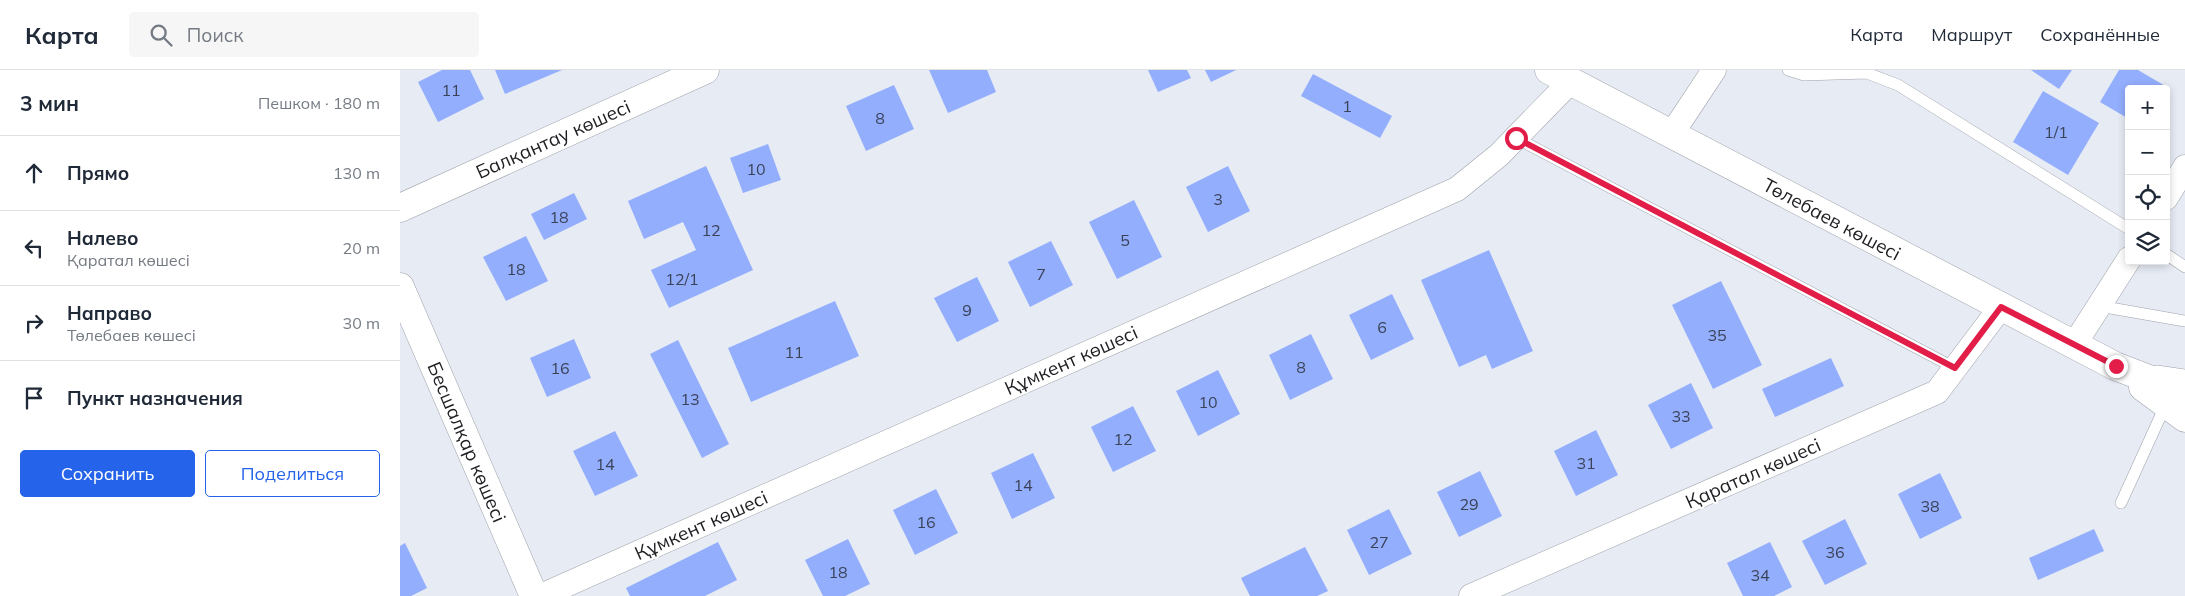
<!DOCTYPE html>
<html lang="ru">
<meta charset="utf-8">
<style>
:root{--surface:#fff;--page:#f6f6f7;--text:#1f2937;--muted:#747a83;--line:#e0e1e3;--accent:#2563eb}
body{margin:0;font-family:Mulish,sans-serif;background:var(--page);color:var(--text)}
.controls{position:absolute;right:15px;top:15px;display:grid;overflow:hidden;border-radius:5px;box-shadow:0 2px 8px #0003}
.controls button{width:45px;height:45px;display:grid;place-items:center;padding:0;border:0;border-bottom:1px solid var(--line);background:var(--surface);color:var(--text);font:25px sans-serif}
.stop{position:absolute;width:15px;height:15px;margin:-11px;border:4px solid #e11d48;border-radius:50%;background:#fff}
.stop.end{background:#e11d48;border-color:#fff;box-shadow:0 1px 5px #0008}
.list{margin:0;padding:0;list-style:none}
h2{display:flex;justify-content:space-between;align-items:center;height:65px;margin:0;padding:0 20px;font-size:21px}
h2 small{font-size:16px;font-weight:400;color:var(--muted)}
.list li{display:grid;grid-template-columns:32px 1fr auto;gap:15px;align-items:center;box-sizing:border-box;height:75px;padding:0 20px;border-top:1px solid var(--line)}
.list b{display:block;font-size:19px;white-space:nowrap}
.list p{margin:0;font-size:16px;white-space:nowrap;color:var(--muted)}
.list em{font-size:16px;font-style:normal;color:var(--muted)}
.actions{display:flex;gap:10px;padding:15px 20px}
.actions a{flex:1;padding:11px 0;border:1px solid var(--accent);border-radius:5px;text-align:center;font-size:18px;color:var(--accent)}
.actions .main{background:var(--accent);color:#fff}
.icon{flex:none;width:28px;height:28px;fill:none;stroke:currentColor;stroke-width:2;stroke-linecap:round;stroke-linejoin:round}
.map{position:relative;flex:none;width:1785px;height:526px;overflow:hidden}
header{display:flex;align-items:center;gap:30px;box-sizing:border-box;height:70px;padding:0 25px;background:var(--surface);border-bottom:1px solid var(--line)}
header strong{font-size:24px}
nav{display:flex;gap:28px;margin-inline-start:auto;font-size:18px}
.search{width:350px;height:45px;background:var(--page);display:flex;align-items:center;gap:12px;box-sizing:border-box;padding:0 18px;border-radius:5px;color:var(--muted);font-size:19px}
main{display:flex}
aside{flex:1;background:var(--surface)}
.map>svg:first-child{display:block}
</style>
<header>
<strong>Карта</strong>
<div class="search"><svg class="icon" aria-label="search" viewBox="0 0 24 24"><circle cx="10" cy="10" r="6"/><path d="M15 15l6 6"/></svg>Поиск</div>
<nav><a>Карта</a><a>Маршрут</a><a>Сохранённые</a></nav>
</header>
<main>
<aside>
<h2>3 мин<small>Пешком · 180 m</small></h2>
<ul class="list">
<li><svg class="icon" aria-label="ahead" viewBox="0 0 24 24"><path d="M12 20V5M6 11l6-6 6 6"/></svg><div><b>Прямо</b></div><em>130 m</em></li>
<li><svg class="icon" aria-label="left" viewBox="0 0 24 24"><path d="M17 20v-9H6M10 6l-5 5 5 5"/></svg><div><b>Налево</b><p>Қаратал көшесі</p></div><em>20 m</em></li>
<li><svg class="icon" aria-label="right" viewBox="0 0 24 24"><path d="M7 20v-9h11M14 6l5 5-5 5"/></svg><div><b>Направо</b><p>Төлебаев көшесі</p></div><em>30 m</em></li>
<li><svg class="icon" aria-label="arrive" viewBox="0 0 24 24"><path d="M6 21V4h12l-3 4 3 4H6"/></svg><div><b>Пункт назначения</b></div></li>
</ul>
<div class="actions"><a class="main">Сохранить</a><a>Поделиться</a></div>
</aside>
<div class="map">
<svg width="1785" height="526" viewBox="0 0 1785 526">
<rect width="100%" height="100%" fill="#e7ebf4"/>
<g fill="#93aefd">
<polygon points="42,0 70,0 84,29 38,52 18,12"/>
<polygon points="95,0 162,0 105,24"/>
<polygon points="529,0 587,0 596,22 548,43"/>
<polygon points="748,0 787,0 791,8 758,22"/>
<polygon points="805,0 836,0 811,12"/>
<polygon points="1631,0 1672,0 1659,19"/>
<polygon points="1719,0 1738,0 1767,17 1766,19 1729,19 1729,49 1700,32"/>
<polygon points="913,4 992,46 980,68 901,26"/>
<polygon points="494,15 514,59 466,81 446,36"/>
<polygon points="1643,21 1699,53 1668,105 1613,72"/>
<polygon points="368,74 381,110 343,123 330,88"/>
<polygon points="306,96 353,200 269,238 251,200 296,180 283,152 244,169 228,131"/>
<polygon points="828,96 850,141 808,162 786,117"/>
<polygon points="174,123 187,149 144,170 131,144"/>
<polygon points="734,130 762,187 717,209 689,152"/>
<polygon points="126,166 148,211 106,231 83,187"/>
<polygon points="651,171 673,215 630,237 608,192"/>
<polygon points="1089,180 1133,281 1092,299 1086,285 1059,297 1021,210"/>
<polygon points="577,207 599,251 557,272 534,228"/>
<polygon points="1321,211 1362,295 1313,319 1272,235"/>
<polygon points="992,224 1014,269 971,290 949,245"/>
<polygon points="435,231 459,286 351,332 328,278"/>
<polygon points="911,264 933,309 890,330 869,285"/>
<polygon points="174,269 191,308 147,327 130,288"/>
<polygon points="278,270 329,374 302,388 250,284"/>
<polygon points="1431,288 1444,316 1375,347 1362,319"/>
<polygon points="818,300 840,344 798,366 776,321"/>
<polygon points="1291,313 1313,358 1271,379 1248,335"/>
<polygon points="733,336 756,381 713,402 691,357"/>
<polygon points="1196,360 1218,405 1176,426 1154,381"/>
<polygon points="215,361 238,406 195,426 173,381"/>
<polygon points="633,383 655,428 612,449 591,403"/>
<polygon points="1080,401 1102,446 1059,467 1037,422"/>
<polygon points="1540,403 1562,448 1520,469 1498,424"/>
<polygon points="536,419 558,463 515,485 493,440"/>
<polygon points="989,439 1012,484 969,505 947,460"/>
<polygon points="1445,449 1467,494 1425,515 1402,471"/>
<polygon points="1694,459 1704,481 1638,510 1629,488"/>
<polygon points="448,469 470,514 445,526 423,526 405,490"/>
<polygon points="318,472 337,510 305,526 230,526 226,518"/>
<polygon points="1370,472 1392,517 1374,526 1343,526 1327,493"/>
<polygon points="5,473 27,518 11,526 0,526 0,476"/>
<polygon points="905,477 928,521 917,526 850,526 841,508"/>
</g>
<g fill="none" stroke-linecap="round" stroke-linejoin="round">
<g stroke="#9ea2aa" stroke-width="12">
<g id="service">
<polyline points="1388,0 1404,5 1467,3 1498,15 1729,159"/>
<polyline points="1116,68 1555,298"/>
<polyline points="1766,184 1785,197"/>
<polyline points="1699,236 1785,251"/>
<polyline points="1757,301 1785,305"/>
<polyline points="1721,433 1766,334"/>
</g>
</g>
<g stroke="#9ea2aa" stroke-width="25">
<g id="minor">
<polyline points="1271,65 1314,0"/>
<polyline points="1766,128 1785,97"/>
<polyline points="1674,275 1729,189"/>
<polyline points="141,526 1057,119 1099,85 1171,11"/>
<polyline points="1071,526 1537,322 1601,237"/>
</g>
</g>
<g stroke="#9ea2aa" stroke-width="29">
<g id="tertiary">
<polyline points="1149,0 1715,296 1785,323"/>
<polyline points="0,138 305,0"/>
<polyline points="0,217 134,526"/>
<polyline points="1743,317 1785,348"/>
</g>
</g>
<use href="#service" stroke="#fff" stroke-width="11"/>
<use href="#minor" stroke="#fff" stroke-width="24"/>
<use href="#tertiary" stroke="#fff" stroke-width="28"/>
</g>
<g fill="none" stroke-linecap="round" stroke-linejoin="round">
<polyline stroke="#e11d48" stroke-width="6" points="1116,68 1555,298 1601,237 1716,296"/>
</g>
<g text-anchor="middle" dominant-baseline="central" stroke-width="4" stroke-linejoin="round" paint-order="stroke">
<g font-size="16" fill="#3a4258">
<text x="51" y="20">11</text>
<text x="947" y="36">1</text>
<text x="480" y="48">8</text>
<text x="1656" y="62">1/1</text>
<text x="356" y="99">10</text>
<text x="818" y="129">3</text>
<text x="159" y="147">18</text>
<text x="311" y="160">12</text>
<text x="725" y="170">5</text>
<text x="116" y="199">18</text>
<text x="641" y="204">7</text>
<text x="282" y="209">12/1</text>
<text x="567" y="240">9</text>
<text x="982" y="257">6</text>
<text x="1317" y="265">35</text>
<text x="394" y="282">11</text>
<text x="901" y="297">8</text>
<text x="160" y="298">16</text>
<text x="290" y="329">13</text>
<text x="808" y="332">10</text>
<text x="1281" y="346">33</text>
<text x="723" y="369">12</text>
<text x="1186" y="393">31</text>
<text x="205" y="394">14</text>
<text x="623" y="415">14</text>
<text x="1069" y="434">29</text>
<text x="1530" y="436">38</text>
<text x="526" y="452">16</text>
<text x="979" y="472">27</text>
<text x="1435" y="482">36</text>
<text x="438" y="502">18</text>
<text x="1360" y="505">34</text>
</g>
<g font-size="19" fill="#1d1e21" stroke="#fff">
<text transform="translate(153 69) rotate(-24)">Балқантау көшесі</text>
<text transform="translate(1432 149) rotate(28)">Төлебаев көшесі</text>
<text transform="translate(671 290) rotate(-24)">Құмкент көшесі</text>
<text transform="translate(67 372) rotate(67)">Бесшалқар көшесі</text>
<text transform="translate(1353 403) rotate(-24)">Қаратал көшесі</text>
<text transform="translate(301 455) rotate(-24)">Құмкент көшесі</text>
</g>
</g>
</svg>
<div class="controls">
<button>+</button>
<button>−</button>
<button><svg class="icon" aria-label="locate" viewBox="0 0 24 24"><circle cx="12" cy="12" r="6"/><path d="M12 2v4M12 18v4M2 12h4M18 12h4"/></svg></button>
<button><svg class="icon" aria-label="layers" viewBox="0 0 24 24"><path d="M12 4l9 5-9 5-9-5zM3 14l9 5 9-5"/></svg></button>
</div>
<div class="stop" style="left:1116px;top:68px"></div>
<div class="stop end" style="left:1716px;top:296px"></div>
</div>
</main>
